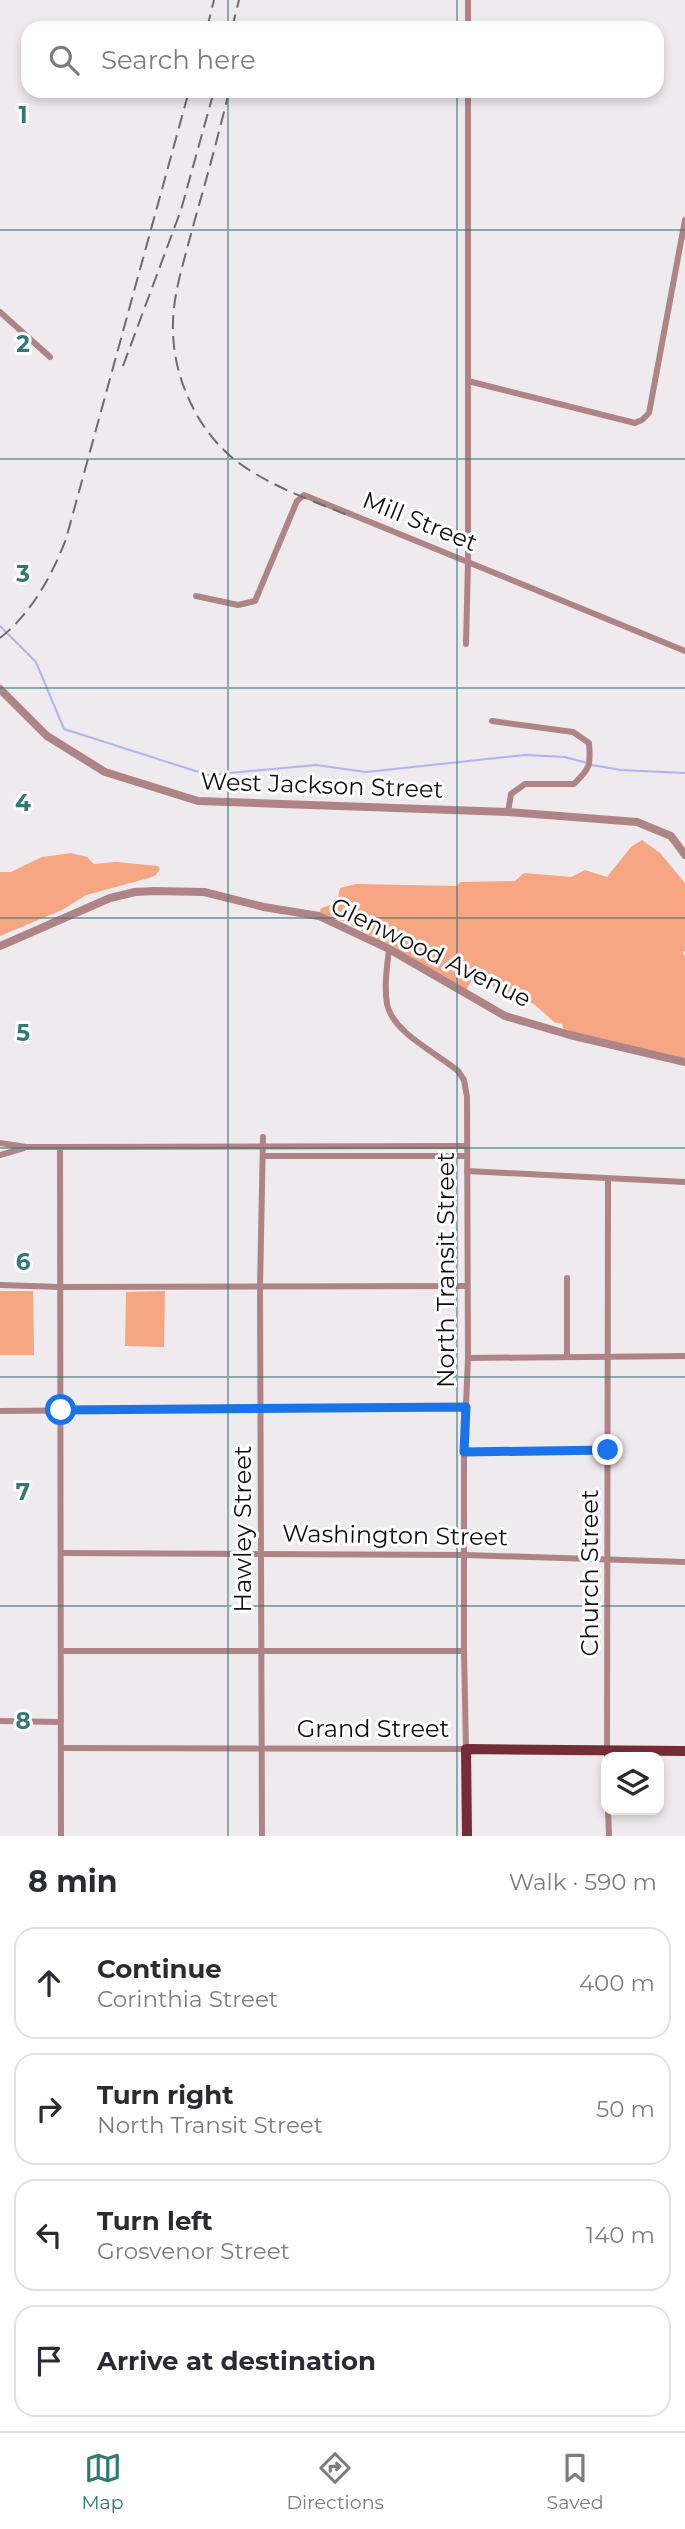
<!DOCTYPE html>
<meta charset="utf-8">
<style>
:root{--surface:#fff;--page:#f2f2f3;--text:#2b2b33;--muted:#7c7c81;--line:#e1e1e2;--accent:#317974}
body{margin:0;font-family:Montserrat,sans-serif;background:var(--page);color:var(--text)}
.controls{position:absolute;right:21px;bottom:21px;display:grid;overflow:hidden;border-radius:14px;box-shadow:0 4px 10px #0003}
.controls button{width:63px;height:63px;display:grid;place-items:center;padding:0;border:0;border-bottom:2px solid var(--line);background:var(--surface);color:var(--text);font:35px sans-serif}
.stop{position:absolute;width:21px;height:21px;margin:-16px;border:5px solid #1a73e8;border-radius:50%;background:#fff}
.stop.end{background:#1a73e8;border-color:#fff;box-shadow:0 2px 7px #0008}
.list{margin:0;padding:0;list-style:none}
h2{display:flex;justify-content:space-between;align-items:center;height:91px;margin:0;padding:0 28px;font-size:30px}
h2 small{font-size:23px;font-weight:400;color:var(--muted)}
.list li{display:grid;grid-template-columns:46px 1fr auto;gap:21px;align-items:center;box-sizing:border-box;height:112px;margin:0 14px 14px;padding:0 14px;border:2px solid var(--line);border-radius:21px}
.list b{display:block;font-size:26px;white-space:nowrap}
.list p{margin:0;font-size:23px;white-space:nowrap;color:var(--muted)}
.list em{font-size:23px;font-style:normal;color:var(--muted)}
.icon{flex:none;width:38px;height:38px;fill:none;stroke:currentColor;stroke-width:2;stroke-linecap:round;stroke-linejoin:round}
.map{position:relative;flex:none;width:685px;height:1836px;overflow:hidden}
.search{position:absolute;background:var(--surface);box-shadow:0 4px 10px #0003;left:21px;right:21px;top:21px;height:77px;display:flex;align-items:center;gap:18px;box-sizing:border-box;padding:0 24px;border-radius:21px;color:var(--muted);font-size:26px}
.sheet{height:595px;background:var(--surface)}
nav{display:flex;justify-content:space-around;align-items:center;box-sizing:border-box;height:98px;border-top:2px solid var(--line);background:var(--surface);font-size:19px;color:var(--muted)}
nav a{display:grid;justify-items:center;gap:4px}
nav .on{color:var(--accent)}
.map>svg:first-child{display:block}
</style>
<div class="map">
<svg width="685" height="1836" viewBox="0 0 685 1836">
<rect width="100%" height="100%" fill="#efeaed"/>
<g fill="#f6a683">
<polygon points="642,840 660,853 685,883 685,950 683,953 685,956 685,1058 564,1030 562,1024 554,1022 534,1004 473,978 466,990 346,922 321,915 320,909 337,902 340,888 356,884 457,886 460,882 515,881 524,873 571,877 585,870 607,877 631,847"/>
<polygon points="71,853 87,857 94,864 116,862 158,866 160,869 156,875 149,878 86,895 62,910 0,936 0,872 11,872 42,857"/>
<polygon points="0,1291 33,1291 34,1355 0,1355"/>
<polygon points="165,1291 164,1347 125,1346 126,1292"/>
</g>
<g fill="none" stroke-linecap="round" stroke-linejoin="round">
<g stroke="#b0b4f6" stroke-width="2">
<polyline points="0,626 36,662 64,729 208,775 316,765 366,772 525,755 565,757 587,763"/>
<polyline points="592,765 621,770 685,773"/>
</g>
<g stroke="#af8487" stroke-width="6">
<polyline points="468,0 468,28"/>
<polyline points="0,312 50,357"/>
<polyline points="468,381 635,423 642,420 649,413 685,220"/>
<polyline points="196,596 238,605 255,601 297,501 304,495 685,651"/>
<polyline points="466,644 468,562 468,91"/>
<path d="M492,721l81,11 16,11c2,23 1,25 -15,41h-49l-14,10 -3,18"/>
<polyline points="0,1143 26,1147 60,1147 466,1146"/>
<polyline points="60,1147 61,1836"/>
<polyline points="0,1155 24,1148"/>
<polyline points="263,1156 466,1156"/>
<polyline points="467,1171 685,1182"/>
<polyline points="567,1278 567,1356"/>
<polyline points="0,1285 60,1287 466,1286"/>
<polyline points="468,1358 685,1356"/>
<polyline points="0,1411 466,1407"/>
<polyline points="464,1452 608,1450"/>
<polyline points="62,1553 465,1555 685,1562"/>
<polyline points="61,1651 464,1651"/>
<polyline points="0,1721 60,1722"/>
<path d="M61,1748l405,1 -2,-98v-199l4,-94 -1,-261 -3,-17 -6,-9c-21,-18 -65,-38 -71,-67 -3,-18 0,-37 2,-55"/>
<polyline points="607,1757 608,1179"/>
<polyline points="608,1810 609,1836"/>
<polyline points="262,1836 260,1287 263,1137"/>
</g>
<g stroke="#af8487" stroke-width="8">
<polyline points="0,689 47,736 105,772 198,801 508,812 637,822 671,836 685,855"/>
<polyline points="0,946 110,898 135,892 154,891 204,892 264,907 319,916 389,949 505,1016 570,1035 685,1062"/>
</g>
<polyline stroke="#742d37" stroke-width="10" points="467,1836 466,1749 685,1751"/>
<g stroke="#6e6b6d" stroke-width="2" stroke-dasharray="14 7" stroke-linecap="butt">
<polyline points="207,28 214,0"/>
<polyline points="232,28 239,0"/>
<path d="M229,91c-11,47 -24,93 -37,139 -8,32 -20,66 -19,99 0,50 26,105 66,134 33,24 74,38 111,53"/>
<polyline points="123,366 181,210 214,91"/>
<path d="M0,638c32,-25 52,-63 66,-99l123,-448"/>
</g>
</g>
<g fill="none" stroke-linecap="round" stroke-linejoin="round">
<polyline stroke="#1a73e8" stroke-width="9" points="61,1410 466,1407 464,1452 608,1450"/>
</g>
<path fill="none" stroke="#317974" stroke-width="2" stroke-opacity="0.55" d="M228,0v28M457,0v28M228,91v1745M457,91v1745M0,230h685M0,459h685M0,688h685M0,918h685M0,1148h685M0,1377h685M0,1606h685"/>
<g text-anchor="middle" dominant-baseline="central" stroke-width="6" stroke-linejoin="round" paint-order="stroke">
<g font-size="24" fill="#0f0d0e" stroke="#fff">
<text transform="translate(420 521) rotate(22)">Mill Street</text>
<text transform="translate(322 785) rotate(2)">West Jackson Street</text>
<text transform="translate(431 952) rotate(26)">Glenwood Avenue</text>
<text transform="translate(445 1270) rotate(-90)">North Transit Street</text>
<text transform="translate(242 1529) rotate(-90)">Hawley Street</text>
<text transform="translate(395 1535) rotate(1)">Washington Street</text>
<text transform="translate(589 1573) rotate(-90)">Church Street</text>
<text x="373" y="1728">Grand Street</text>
</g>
</g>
<g font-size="23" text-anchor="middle" font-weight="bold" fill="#317974" stroke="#fff" stroke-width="6" stroke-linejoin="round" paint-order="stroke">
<text x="23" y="123">1</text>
<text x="23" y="352">2</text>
<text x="23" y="582">3</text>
<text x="23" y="811">4</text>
<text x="23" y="1041">5</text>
<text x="23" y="1270">6</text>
<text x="23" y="1500">7</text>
<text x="23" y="1729">8</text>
</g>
</svg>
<div class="controls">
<button><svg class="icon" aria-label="layers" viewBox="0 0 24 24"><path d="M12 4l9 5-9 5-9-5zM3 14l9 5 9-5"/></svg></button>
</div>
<div class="stop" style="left:61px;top:1410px"></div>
<div class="stop end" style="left:608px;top:1450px"></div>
<div class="search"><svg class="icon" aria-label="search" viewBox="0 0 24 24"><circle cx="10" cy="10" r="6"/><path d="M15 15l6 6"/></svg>Search here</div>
</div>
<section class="sheet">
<h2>8 min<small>Walk · 590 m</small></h2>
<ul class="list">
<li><svg class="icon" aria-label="ahead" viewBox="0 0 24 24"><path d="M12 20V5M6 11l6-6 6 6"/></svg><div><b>Continue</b><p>Corinthia Street</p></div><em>400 m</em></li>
<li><svg class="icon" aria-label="right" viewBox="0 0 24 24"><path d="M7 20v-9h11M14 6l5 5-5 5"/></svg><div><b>Turn right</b><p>North Transit Street</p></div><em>50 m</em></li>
<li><svg class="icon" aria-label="left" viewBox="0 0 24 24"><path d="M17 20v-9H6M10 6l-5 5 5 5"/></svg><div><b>Turn left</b><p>Grosvenor Street</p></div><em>140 m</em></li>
<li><svg class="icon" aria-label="arrive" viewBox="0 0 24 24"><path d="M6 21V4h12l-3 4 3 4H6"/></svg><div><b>Arrive at destination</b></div></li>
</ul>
</section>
<nav>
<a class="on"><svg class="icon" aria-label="map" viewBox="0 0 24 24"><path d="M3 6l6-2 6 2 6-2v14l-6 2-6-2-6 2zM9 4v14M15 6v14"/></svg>Map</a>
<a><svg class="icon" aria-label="directions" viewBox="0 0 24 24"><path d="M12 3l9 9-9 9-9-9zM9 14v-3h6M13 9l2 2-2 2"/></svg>Directions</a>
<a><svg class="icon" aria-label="saved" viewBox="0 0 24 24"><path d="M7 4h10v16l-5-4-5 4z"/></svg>Saved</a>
</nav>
